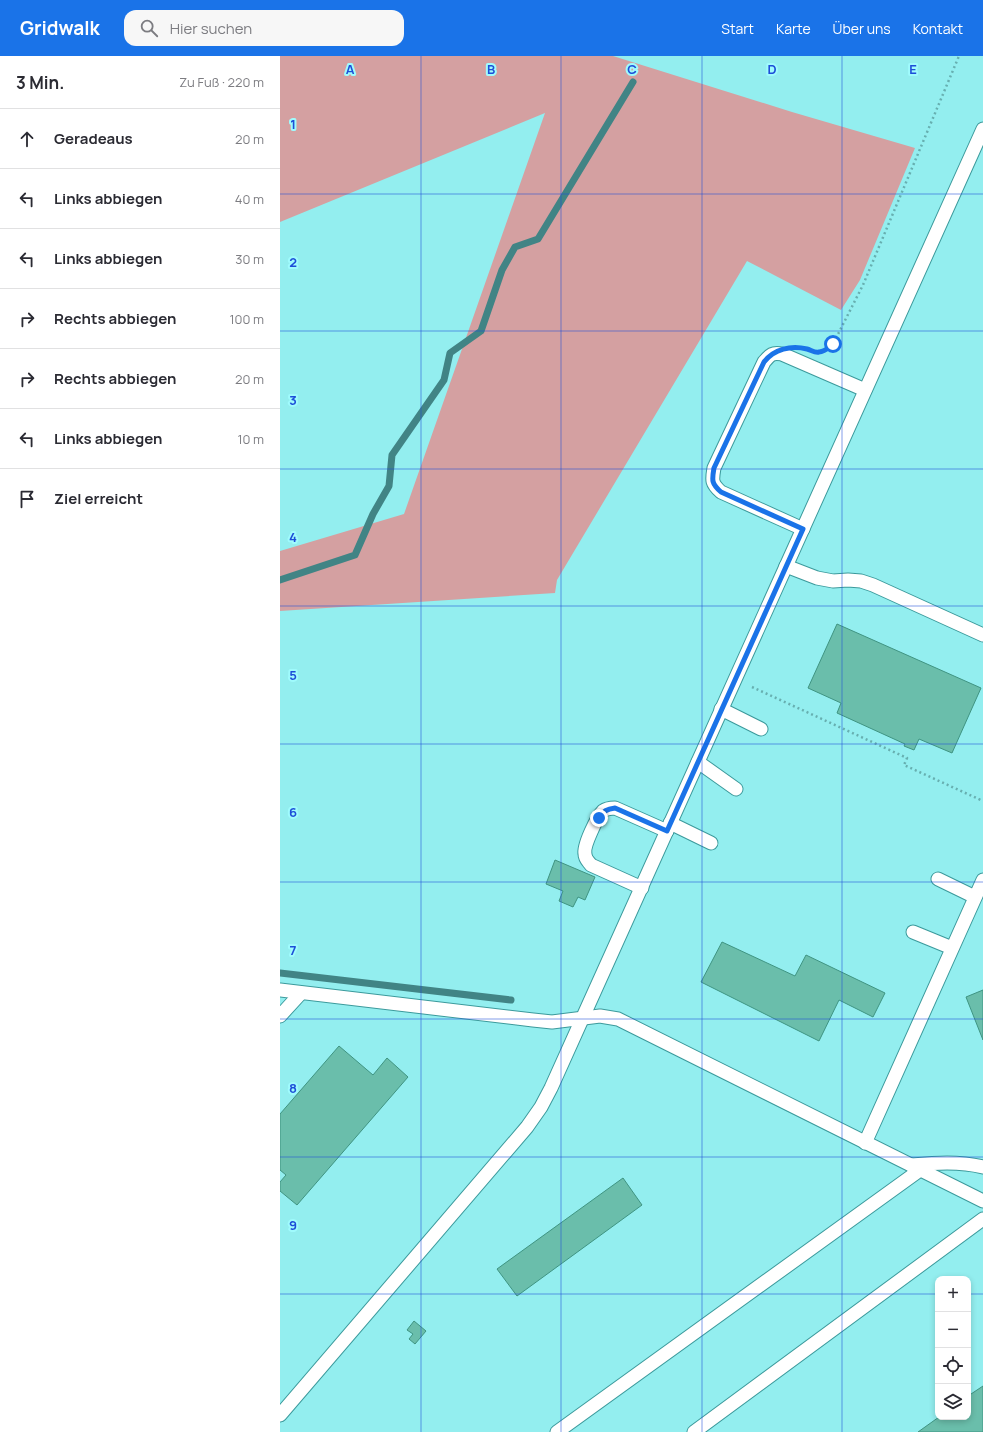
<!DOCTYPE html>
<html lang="de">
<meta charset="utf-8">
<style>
:root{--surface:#fff;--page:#f7f7f7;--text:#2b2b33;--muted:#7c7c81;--line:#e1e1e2;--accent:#1a73e8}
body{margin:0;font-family:Manrope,sans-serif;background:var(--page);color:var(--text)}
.controls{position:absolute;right:12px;bottom:12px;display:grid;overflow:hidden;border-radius:8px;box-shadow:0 2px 6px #0003}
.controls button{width:36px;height:36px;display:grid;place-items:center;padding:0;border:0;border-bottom:1px solid var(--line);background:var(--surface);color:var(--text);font:20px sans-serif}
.stop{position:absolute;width:12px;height:12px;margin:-9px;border:3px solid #1a73e8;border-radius:50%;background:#fff}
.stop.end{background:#1a73e8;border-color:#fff;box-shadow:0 1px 4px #0008}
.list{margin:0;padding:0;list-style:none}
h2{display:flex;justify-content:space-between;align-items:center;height:52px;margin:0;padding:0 16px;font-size:17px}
h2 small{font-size:13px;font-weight:400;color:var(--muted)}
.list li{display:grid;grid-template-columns:26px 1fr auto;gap:12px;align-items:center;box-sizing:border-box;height:60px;padding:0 16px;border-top:1px solid var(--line)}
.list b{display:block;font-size:15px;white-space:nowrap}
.list em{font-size:13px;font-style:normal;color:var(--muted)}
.icon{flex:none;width:22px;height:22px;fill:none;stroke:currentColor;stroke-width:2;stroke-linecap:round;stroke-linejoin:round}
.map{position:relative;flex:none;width:703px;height:1376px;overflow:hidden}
header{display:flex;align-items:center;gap:24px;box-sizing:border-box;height:56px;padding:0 20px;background:var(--accent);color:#fff}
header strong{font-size:19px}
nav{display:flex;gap:22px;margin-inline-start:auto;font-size:14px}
.search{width:280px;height:36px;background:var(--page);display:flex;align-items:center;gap:10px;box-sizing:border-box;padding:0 14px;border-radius:12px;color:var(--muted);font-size:15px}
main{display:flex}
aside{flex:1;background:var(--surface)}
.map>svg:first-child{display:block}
</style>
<header>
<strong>Gridwalk</strong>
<div class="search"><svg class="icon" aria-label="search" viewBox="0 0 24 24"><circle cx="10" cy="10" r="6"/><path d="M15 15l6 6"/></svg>Hier suchen</div>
<nav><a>Start</a><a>Karte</a><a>Über uns</a><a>Kontakt</a></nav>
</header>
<main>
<aside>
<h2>3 Min.<small>Zu Fuß · 220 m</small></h2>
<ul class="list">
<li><svg class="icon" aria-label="ahead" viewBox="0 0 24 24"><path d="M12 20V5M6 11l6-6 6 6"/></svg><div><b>Geradeaus</b></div><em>20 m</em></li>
<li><svg class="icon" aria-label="left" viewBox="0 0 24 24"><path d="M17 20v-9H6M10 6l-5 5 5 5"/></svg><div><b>Links abbiegen</b></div><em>40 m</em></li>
<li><svg class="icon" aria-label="left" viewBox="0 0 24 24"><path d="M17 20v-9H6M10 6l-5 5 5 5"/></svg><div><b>Links abbiegen</b></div><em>30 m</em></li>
<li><svg class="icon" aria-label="right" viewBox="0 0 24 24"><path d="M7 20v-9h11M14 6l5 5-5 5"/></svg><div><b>Rechts abbiegen</b></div><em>100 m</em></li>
<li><svg class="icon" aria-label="right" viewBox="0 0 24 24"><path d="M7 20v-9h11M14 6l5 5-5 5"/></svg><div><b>Rechts abbiegen</b></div><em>20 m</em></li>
<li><svg class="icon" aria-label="left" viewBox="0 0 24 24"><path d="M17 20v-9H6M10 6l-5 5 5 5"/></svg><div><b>Links abbiegen</b></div><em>10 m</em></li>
<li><svg class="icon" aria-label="arrive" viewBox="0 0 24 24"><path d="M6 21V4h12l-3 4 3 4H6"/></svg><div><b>Ziel erreicht</b></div></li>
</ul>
</aside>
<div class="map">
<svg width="703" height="1376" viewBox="0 0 703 1376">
<rect width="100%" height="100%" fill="#93eeef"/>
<polygon fill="#d4a0a1" points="0,0 333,0 512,56 635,92 580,224 561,254 467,205 277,524 275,537 0,555 0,495 124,458 265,57 0,166"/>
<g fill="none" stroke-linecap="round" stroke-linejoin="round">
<g stroke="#418485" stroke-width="7">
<polyline points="0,524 75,499 93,458 109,430 112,399 164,324 170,297 201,275 222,214 235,191 258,183 353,26"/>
<polyline points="0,917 231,944"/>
</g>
</g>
<g fill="#6abeab" stroke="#3f9482">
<polygon points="557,568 701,632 672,697 639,683 634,694 624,690 625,688 557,657 561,647 528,632"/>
<polygon points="275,804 315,821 305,844 298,841 293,851 279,845 283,835 266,828"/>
<polygon points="442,886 515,920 526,899 605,937 593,961 559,944 539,985 421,926"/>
<polygon points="703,934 703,984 686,941"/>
<polygon points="59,990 93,1019 107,1002 128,1021 17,1149 0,1135 0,1126 6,1119 0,1114 0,1058"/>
<polygon points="343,1122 362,1149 237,1240 217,1213"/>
<polygon points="134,1265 146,1275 135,1288 129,1283 133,1278 127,1274"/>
<polygon points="703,1330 703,1376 638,1376 659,1361 688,1361 688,1340"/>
</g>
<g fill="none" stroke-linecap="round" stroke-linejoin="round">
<g stroke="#3c9a9c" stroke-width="15">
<g id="lane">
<path d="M523,473l-82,-37c-10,-9 -9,-12 -7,-24l50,-106c6,-7 8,-10 18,-8l83,36"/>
<polyline points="506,510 537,522 553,525 568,524 581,525 593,529 703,579"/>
<polyline points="441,653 481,673"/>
<polyline points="418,706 456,733"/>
<polyline points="390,767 431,787"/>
<polyline points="658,823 695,841"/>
<path d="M362,832l-51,-23c-3,-4 -6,-6 -6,-11 -2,-8 12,-37 18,-43 4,-3 8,-3 12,-3l52,23"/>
<polyline points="633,876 672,892"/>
<polyline points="0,934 253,964 272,966 320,960 338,963 703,1145"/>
<polyline points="0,960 21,937"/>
<polyline points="585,1087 703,824"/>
<path d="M631,1109c24,-2 48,-4 72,2"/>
<polyline points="0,1359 247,1071 261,1051 271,1032 703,73"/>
<polyline points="277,1376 640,1114"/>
<polyline points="414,1376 703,1163"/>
</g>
</g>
<g stroke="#67afb0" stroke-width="2.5" stroke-dasharray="2 3" stroke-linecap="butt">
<polyline points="542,295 545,295 553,288 583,229 679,0"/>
<polyline points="472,631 627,702 624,709 703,745"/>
</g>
<use href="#lane" stroke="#fff" stroke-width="13"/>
</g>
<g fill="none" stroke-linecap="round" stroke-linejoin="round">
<path stroke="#1a73e8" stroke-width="5" d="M319,762c4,-7 8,-9 16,-10l52,23 136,-302 -82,-37c-10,-9 -9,-12 -7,-24l50,-106c10,-13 27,-17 43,-13 4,1 8,4 12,3 6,0 9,-4 14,-8"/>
</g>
<path fill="none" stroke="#1d4ed8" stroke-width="1" stroke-opacity="0.55" d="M141,0v1376M281,0v1376M422,0v1376M562,0v1376M0,138h703M0,275h703M0,413h703M0,550h703M0,688h703M0,826h703M0,963h703M0,1101h703M0,1238h658M688,1238h15"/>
<g font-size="13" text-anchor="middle" font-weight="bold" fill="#1d4ed8" stroke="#a0fbfd" stroke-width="4" stroke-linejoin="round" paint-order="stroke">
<text x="70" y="18">A</text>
<text x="211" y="18">B</text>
<text x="352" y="18">C</text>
<text x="492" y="18">D</text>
<text x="633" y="18">E</text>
<text x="13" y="73">1</text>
<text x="13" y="211">2</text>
<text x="13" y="349">3</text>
<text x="13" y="486">4</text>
<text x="13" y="624">5</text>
<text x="13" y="761">6</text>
<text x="13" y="899">7</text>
<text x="13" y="1037">8</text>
<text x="13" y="1174">9</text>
</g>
</svg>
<div class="controls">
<button>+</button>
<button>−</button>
<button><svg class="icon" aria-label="locate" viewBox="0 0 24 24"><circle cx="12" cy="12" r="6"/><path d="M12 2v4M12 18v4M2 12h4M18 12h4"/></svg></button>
<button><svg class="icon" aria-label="layers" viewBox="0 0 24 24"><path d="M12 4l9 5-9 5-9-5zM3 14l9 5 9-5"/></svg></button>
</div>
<div class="stop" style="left:553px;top:288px"></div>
<div class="stop end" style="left:319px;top:762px"></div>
</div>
</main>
